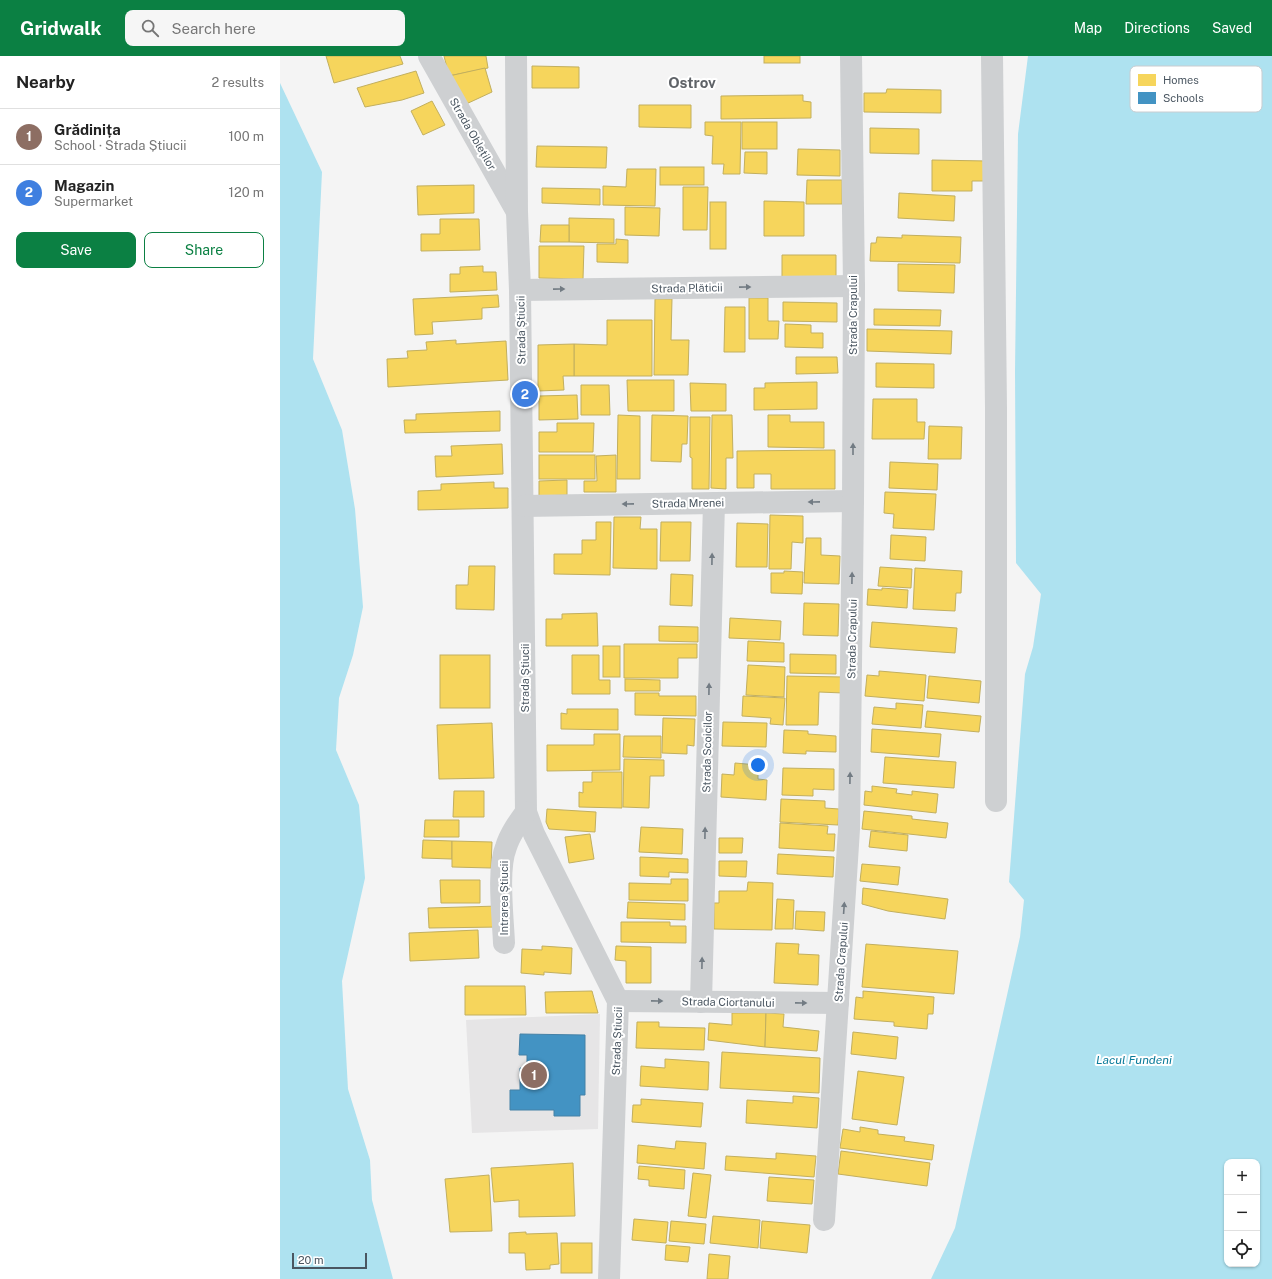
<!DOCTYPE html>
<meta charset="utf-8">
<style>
:root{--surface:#fff;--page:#f6f6f6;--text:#222;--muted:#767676;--line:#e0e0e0;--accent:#0b8043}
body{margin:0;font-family:"Public Sans",sans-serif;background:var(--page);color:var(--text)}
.controls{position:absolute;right:12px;bottom:12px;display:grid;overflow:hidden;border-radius:8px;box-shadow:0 1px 3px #0004}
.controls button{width:36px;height:36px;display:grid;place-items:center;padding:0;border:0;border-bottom:1px solid var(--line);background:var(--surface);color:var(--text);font:20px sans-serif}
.scale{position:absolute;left:12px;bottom:10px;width:75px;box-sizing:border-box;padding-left:4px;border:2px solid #4a5661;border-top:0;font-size:11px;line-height:14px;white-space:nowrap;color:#4a5661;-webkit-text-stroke:3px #fff;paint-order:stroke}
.you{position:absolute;left:478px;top:709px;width:14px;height:14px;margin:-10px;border:3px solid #fff;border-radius:50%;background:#1a73e8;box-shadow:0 0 0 6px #1a73e833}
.badge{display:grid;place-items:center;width:26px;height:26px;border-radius:50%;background:var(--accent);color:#fff;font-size:13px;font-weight:700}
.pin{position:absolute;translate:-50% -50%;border:2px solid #fff;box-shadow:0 1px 4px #0006}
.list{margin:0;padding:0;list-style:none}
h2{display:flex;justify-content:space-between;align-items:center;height:52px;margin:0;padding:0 16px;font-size:17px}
h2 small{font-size:13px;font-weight:400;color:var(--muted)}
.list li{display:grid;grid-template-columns:26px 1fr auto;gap:12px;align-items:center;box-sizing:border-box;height:56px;padding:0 16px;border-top:1px solid var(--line)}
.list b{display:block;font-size:15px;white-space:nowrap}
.list p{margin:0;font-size:13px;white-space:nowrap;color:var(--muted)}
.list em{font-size:13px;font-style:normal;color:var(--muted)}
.actions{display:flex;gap:8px;padding:12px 16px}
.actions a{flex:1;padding:9px 0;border:1px solid var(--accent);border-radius:8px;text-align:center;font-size:14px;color:var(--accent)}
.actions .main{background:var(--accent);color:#fff}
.icon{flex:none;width:22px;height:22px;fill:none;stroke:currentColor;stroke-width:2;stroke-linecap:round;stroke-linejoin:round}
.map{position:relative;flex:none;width:992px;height:1223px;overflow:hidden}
header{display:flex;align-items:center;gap:24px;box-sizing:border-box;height:56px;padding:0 20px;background:var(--accent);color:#fff}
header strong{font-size:19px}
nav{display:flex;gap:22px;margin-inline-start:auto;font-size:14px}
.search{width:280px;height:36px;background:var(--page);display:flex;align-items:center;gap:10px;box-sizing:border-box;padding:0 14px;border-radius:8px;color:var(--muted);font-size:15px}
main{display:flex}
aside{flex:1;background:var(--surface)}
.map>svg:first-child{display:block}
</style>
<header>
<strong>Gridwalk</strong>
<div class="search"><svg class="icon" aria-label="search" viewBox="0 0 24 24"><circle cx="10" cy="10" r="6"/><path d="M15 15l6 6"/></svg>Search here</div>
<nav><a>Map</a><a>Directions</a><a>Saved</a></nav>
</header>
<main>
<aside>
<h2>Nearby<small>2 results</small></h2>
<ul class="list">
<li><span class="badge" style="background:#8d6e63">1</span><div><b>Grădinița</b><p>School · Strada Știucii</p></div><em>100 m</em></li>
<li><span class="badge" style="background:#3f7fe0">2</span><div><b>Magazin</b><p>Supermarket</p></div><em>120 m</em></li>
</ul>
<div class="actions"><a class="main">Save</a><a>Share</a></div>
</aside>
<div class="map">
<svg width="992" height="1223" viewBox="0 0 992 1223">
<rect width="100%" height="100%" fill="#f4f4f4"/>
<polygon fill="#e6e5e6" points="320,958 318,1073 192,1077 186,964"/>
<g fill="#aee2f0" fill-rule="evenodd">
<path d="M748,0h244v1223h-341l24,-51 65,-291 4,-37 -15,-18 16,-208 8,-27 8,-53 -25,-31 -1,-192 3,-237zM947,1106h30v102h-30z"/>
<polygon points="0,27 42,116 33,303 62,374 75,453 83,551 73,599 59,642 56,694 79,749 85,822 62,925 68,1033 90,1104 92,1144 113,1223 0,1223"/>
</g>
<g fill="#f6d55c" stroke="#c2af5e">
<polygon points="46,0 120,0 123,8 54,27"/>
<polygon points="164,0 206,0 208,12 169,20"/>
<rect x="484" y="0" width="36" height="7"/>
<polygon points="252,10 299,11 299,32 252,32"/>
<polygon points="205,12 212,36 184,49 169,20"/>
<polygon points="136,15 144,37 122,44 85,51 77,32"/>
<polygon points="607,33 661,34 661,57 584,56 584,37 606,37"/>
<polygon points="523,39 523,45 531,46 531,62 441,63 441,40"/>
<polygon points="152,45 165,69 143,79 131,55"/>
<polygon points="359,49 411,49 411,72 359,71"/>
<polygon points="425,66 461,66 460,118 443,118 444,108 432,108 433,80 425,79"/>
<rect x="462" y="66" width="35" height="27"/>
<polygon points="590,72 639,73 639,98 590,97"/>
<polygon points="257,90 327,91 326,112 256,111"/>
<polygon points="518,93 560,94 560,120 517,119"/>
<polygon points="465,96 487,96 487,118 464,117"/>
<polygon points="652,104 707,105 707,125 692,125 692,135 652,135"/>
<rect x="380" y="111" width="44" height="18"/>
<polygon points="347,113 376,113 375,150 323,149 323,130 346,131"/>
<polygon points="527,124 562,124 562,148 526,148"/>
<polygon points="194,129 194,157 138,159 137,130"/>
<polygon points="403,131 428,131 427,174 403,174"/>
<polygon points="262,132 320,133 320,149 262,147"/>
<polygon points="619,137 675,140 674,165 618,162"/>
<polygon points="484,145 524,146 524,180 484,180"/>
<rect x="430" y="146" width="16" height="47"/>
<polygon points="345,151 380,152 379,180 345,179"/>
<polygon points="289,162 334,163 334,187 289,186"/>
<polygon points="160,163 199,163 200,194 141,195 141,178 160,178"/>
<polygon points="261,169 289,169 289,186 260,186"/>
<polygon points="622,179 681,181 680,207 590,205 591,187 596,187 597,181 622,182"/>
<polygon points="336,183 348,184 348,207 317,206 317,188 336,188"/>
<polygon points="259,190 304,190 303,223 259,222"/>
<polygon points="502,199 556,199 556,222 502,221"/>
<polygon points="618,208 675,209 674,237 618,235"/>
<polygon points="203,210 203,216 216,216 217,234 170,236 170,218 180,218 180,211"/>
<polygon points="218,239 219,251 202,252 202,263 152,266 153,278 135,279 133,243"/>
<polygon points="469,242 488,242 488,265 499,265 498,283 469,283"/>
<polygon points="375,243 392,243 391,284 409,284 408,319 374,319"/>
<polygon points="503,246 557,247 557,266 503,265"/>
<polygon points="445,251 465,251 465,296 444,296"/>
<polygon points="594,253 661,254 660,270 594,269"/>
<polygon points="327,264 372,264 372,320 294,320 294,288 327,289"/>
<polygon points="505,268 531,269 531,277 543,277 543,292 505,291"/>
<polygon points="587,273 672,275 671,298 587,295"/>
<polygon points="176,284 176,288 226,285 228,324 108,331 107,303 128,302 127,295 147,294 146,286"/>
<polygon points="294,288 294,320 283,320 284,334 258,335 258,289"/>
<polygon points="516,301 557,301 558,317 516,318"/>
<polygon points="596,307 654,308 654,332 596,331"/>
<polygon points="347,324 394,324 394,355 348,355"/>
<polygon points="537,326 537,353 474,354 474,332 485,332 485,327"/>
<polygon points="410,327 446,328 446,355 411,355"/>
<polygon points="301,329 329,329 330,359 301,359"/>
<polygon points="297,339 298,363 259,364 259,340"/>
<polygon points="593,343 637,343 637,366 645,366 644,383 592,383"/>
<polygon points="220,355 220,375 125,377 124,364 136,364 136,358"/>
<polygon points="338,359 360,360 360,423 337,423"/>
<polygon points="372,359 408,360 407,388 402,388 401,406 371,405"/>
<polygon points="432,359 452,359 453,402 446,402 446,433 431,432"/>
<polygon points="488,359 510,359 510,366 544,366 544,392 488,391"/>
<polygon points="410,361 430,361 429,433 412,433 412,402 410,401"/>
<polygon points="277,367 314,367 313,396 259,396 259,376 277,376"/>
<polygon points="649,370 682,371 681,403 648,403"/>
<polygon points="222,388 223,418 156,421 155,400 172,400 171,390"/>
<polygon points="555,394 555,433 491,433 491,418 474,418 474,432 457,432 457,395"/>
<rect x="259" y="399" width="56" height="24"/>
<polygon points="336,399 336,436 304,436 304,425 317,425 316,400"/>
<polygon points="610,406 658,408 657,434 609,432"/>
<polygon points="287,424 287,439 259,440 259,425"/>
<polygon points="214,426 214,432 228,432 228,452 138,454 138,435 161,434 161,428"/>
<polygon points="605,436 656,438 654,474 613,472 614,458 604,457"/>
<polygon points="490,459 523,460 523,487 512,486 511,513 489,513"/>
<polygon points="334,461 361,461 360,473 377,473 377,513 333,512"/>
<polygon points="316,466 331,466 330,519 274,518 274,498 302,498 302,484 316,484"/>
<polygon points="381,466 411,466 410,505 380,505"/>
<polygon points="457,467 488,468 487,511 456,511"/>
<polygon points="611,479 646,481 645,505 610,503"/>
<polygon points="526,482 541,482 541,499 560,500 559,528 524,527"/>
<polygon points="189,510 215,510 214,554 176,553 176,529 188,529"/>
<polygon points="600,511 632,513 631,532 598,530"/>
<polygon points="635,512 682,515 681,537 676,537 675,555 633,553"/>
<polygon points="504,515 523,516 522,538 491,537 491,517 504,517"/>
<polygon points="391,518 413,519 412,550 390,549"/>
<polygon points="602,532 628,534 627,552 587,549 588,533 602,534"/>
<polygon points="524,547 559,548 558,580 523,579"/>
<polygon points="317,557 318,590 266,590 266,563 282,563 282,558"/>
<polygon points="450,562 501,565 500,584 449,582"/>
<polygon points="592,566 677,572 675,597 590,591"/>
<polygon points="379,570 418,571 418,586 379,585"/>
<polygon points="468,585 504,587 504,606 467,605"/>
<polygon points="344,588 417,588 417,602 398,602 398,622 344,622"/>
<rect x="323" y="590" width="17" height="31"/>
<polygon points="510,598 556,599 556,618 510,617"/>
<rect x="160" y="599" width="50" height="53"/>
<polygon points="292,599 319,599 319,624 330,624 330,638 292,638"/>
<polygon points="468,609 505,611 504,641 466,639"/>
<polygon points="599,615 646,619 644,645 585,640 587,619 599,620"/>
<polygon points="507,620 563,621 563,637 539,636 538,669 506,669"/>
<polygon points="649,620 701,625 699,647 647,642"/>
<polygon points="345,623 380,624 380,635 345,635"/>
<polygon points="355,637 379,637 379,640 416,640 416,660 355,659"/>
<polygon points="463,640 505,642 503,669 490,668 491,662 462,660"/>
<polygon points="616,647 643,649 641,672 592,668 594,651 616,653"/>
<polygon points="287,653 338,653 338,674 281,673 281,657 287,658"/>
<polygon points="647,655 701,660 699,676 645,671"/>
<polygon points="383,662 415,663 414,690 407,689 407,698 382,697"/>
<polygon points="443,666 487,667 486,691 442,690"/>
<polygon points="212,667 214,722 159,723 157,669"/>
<polygon points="592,673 661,678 659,701 591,696"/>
<polygon points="504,674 528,675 528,678 556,680 556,696 526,695 526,698 503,697"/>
<polygon points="314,678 340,678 340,714 267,715 267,689 314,689"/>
<polygon points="344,680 381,680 381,702 343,701"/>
<polygon points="605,701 676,706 674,732 603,727"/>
<polygon points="344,703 384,704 384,720 370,720 369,752 343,751"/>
<polygon points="455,707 478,709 478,723 487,724 486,744 441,741 442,718 454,719"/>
<polygon points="503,712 554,713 554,734 533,733 533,740 502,739"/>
<polygon points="312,716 342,716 342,752 299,751 299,736 303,737 303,726 312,726"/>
<polygon points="592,730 617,733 616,737 632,739 632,735 658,738 656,757 584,749 585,735 592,736"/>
<polygon points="174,735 204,735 204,761 173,761"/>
<polygon points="501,743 545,745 545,752 559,753 558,769 500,766"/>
<polygon points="267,753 316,756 315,776 269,773 266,766"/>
<polygon points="584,755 632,760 632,763 668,767 666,782 582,773"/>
<polygon points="145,764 179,764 179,781 144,781"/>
<polygon points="500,767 548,770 547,778 555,778 554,795 499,792"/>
<polygon points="361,771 403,773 402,798 359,796"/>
<polygon points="591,775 628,779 627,795 589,791"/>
<polygon points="310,778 314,803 289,807 285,781"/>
<polygon points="439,782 463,782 462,797 439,797"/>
<polygon points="143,784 172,785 172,803 142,802"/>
<polygon points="172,785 212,786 211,812 172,811"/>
<polygon points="498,798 554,801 553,821 497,818"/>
<polygon points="360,801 408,803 408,817 389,816 389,821 360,820"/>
<polygon points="439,805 467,805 466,821 439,820"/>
<polygon points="582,808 620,811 618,829 580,825"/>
<polygon points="391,823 408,823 408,845 349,844 349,827 391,828"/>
<polygon points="160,824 200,824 200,847 161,847"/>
<polygon points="468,826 493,827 492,874 434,873 434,847 439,847 439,835 467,835"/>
<polygon points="583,832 668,843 665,863 608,855 582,848"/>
<polygon points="497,843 514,844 513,873 495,873"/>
<polygon points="348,846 405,848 405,864 347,862"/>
<polygon points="219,850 220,871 149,872 148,852"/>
<polygon points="516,855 545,856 544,875 515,873"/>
<polygon points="341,866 390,866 390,870 406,870 406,887 341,886"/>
<polygon points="198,874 199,902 130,905 129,877"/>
<polygon points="496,887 519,888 518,898 539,899 538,929 494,927"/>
<polygon points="586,888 678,895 674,938 582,931"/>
<polygon points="262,890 292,892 291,918 264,916 264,919 241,917 242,893 262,894"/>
<polygon points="336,890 371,891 371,927 346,927 346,905 335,904"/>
<polygon points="185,930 245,930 246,959 185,959"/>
<polygon points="312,935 318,957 266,957 265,936"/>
<polygon points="583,935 654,941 653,958 648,958 647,973 614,970 614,966 574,963 576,941 583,942"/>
<polygon points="452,957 486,957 485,991 428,984 429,967 452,969"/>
<polygon points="486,957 504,958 503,971 539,975 537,995 485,991"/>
<polygon points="357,966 379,966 379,971 425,972 424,994 356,992"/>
<polygon points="573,976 618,981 616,1003 571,998"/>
<polygon points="442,996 540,1002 539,1037 440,1032"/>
<polygon points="385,1003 429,1006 428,1034 360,1030 361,1010 385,1012"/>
<polygon points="578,1015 624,1021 617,1069 572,1063"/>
<polygon points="513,1040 539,1042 537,1072 466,1067 467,1044 513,1047"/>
<polygon points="361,1043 423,1047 421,1071 352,1066 353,1049 361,1049"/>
<polygon points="580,1071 598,1074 598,1078 625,1081 624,1085 654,1089 652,1104 560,1092 563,1073 580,1076"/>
<polygon points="396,1085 426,1087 424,1113 357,1107 358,1089 395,1093"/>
<polygon points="561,1095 650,1107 647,1130 558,1118"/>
<polygon points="496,1097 536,1100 534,1121 445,1114 446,1100 496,1103"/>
<polygon points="293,1107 295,1160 239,1161 239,1144 214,1146 211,1112"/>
<polygon points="359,1110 405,1114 404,1133 369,1130 369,1124 358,1123"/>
<polygon points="413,1117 431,1119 426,1162 408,1160"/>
<polygon points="209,1119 212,1175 170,1176 165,1123"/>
<polygon points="489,1121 534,1124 532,1148 487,1145"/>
<polygon points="433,1160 480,1164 478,1192 430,1187"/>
<polygon points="354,1163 388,1166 386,1187 352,1184"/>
<polygon points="391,1165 426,1168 424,1188 389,1185"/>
<polygon points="482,1165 530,1169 527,1197 480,1192"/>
<polygon points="246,1176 246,1178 277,1177 279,1208 270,1209 270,1213 246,1214 245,1197 229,1197 229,1177"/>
<rect x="281" y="1187" width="31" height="30"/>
<polygon points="386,1189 410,1191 408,1206 385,1204"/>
<polygon points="429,1198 450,1200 448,1223 427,1223"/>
</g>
<polygon fill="#4393c3" stroke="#4581a6" points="240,978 305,979 305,1039 300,1039 300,1060 274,1060 274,1054 230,1054 230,1034 240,1034 240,1012 247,1012 247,999 239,999"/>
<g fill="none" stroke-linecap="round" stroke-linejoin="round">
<g stroke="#ced0d2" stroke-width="22">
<polyline points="149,0 236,154"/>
<polyline points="236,0 237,156 240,234 246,756 254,778 338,945 329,1223"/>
<polyline points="712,0 716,352 716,745"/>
<polyline points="240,234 574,230"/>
<polyline points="243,450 573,445"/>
<path d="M224,887c-1,-25 -7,-74 2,-96 4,-13 12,-24 20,-35"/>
<polyline points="338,945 558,947"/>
<polyline points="421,946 434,447"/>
<polyline points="544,1164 569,773 573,445 574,230 571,0"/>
</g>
</g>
<defs><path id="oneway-solid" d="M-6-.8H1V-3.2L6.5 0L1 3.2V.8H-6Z"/></defs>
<g fill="#727b83">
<use href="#oneway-solid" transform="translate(465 231) rotate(-1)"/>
<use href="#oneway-solid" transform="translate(279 233) rotate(-1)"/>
<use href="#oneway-solid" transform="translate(573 393) rotate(-90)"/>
<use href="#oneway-solid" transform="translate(534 446) rotate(179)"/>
<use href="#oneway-solid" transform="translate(348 448) rotate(179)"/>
<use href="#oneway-solid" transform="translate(432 503) rotate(-89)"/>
<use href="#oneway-solid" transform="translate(572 522) rotate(-89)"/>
<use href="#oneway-solid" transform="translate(429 633) rotate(-89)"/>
<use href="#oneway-solid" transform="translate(570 722) rotate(-89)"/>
<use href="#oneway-solid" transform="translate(425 777) rotate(-89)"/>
<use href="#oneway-solid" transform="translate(564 852) rotate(-86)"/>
<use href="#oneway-solid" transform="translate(422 907) rotate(-89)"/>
<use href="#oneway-solid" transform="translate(377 945) rotate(1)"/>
<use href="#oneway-solid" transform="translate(521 947) rotate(1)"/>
</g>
<g text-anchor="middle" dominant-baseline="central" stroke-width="4" stroke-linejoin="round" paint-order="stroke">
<g font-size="11" fill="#4a5661" stroke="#fff">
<text transform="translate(193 78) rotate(60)">Strada Obleților</text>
<text transform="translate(407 232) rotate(-1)">Strada Plăticii</text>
<text transform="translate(573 259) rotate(-90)">Strada Crapului</text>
<text transform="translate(241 274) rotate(-91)">Strada Știucii</text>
<text transform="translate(408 447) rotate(-1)">Strada Mrenei</text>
<text transform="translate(572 583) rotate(-89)">Strada Crapului</text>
<text transform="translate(245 622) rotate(-90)">Strada Știucii</text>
<text transform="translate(427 696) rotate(-89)">Strada Scoicilor</text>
<text transform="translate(224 842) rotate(-90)">Intrarea Știucii</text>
<text transform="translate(561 906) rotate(-86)">Strada Crapului</text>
<text transform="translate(448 946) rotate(1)">Strada Ciortanului</text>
<text transform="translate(337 985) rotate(-88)">Strada Știucii</text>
</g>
<g font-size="12" font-style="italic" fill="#0c7c9b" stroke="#fff">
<text x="854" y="1004">Lacul Fundeni</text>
</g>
<g font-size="15" font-weight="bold" fill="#5f6368" stroke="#fff">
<text x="412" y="26">Ostrov</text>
</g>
</g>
<rect x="850" y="10" width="132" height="46" rx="6" fill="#fff" stroke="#c9ccd0" stroke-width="1"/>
<rect x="858" y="18" width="18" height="12" fill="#f6d55c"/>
<rect x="858" y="36" width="18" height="12" fill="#4393c3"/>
<g font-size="11" fill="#4a5661">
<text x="883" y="28">Homes</text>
<text x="883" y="46">Schools</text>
</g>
</svg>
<div class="controls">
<button>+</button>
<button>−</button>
<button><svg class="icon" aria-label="locate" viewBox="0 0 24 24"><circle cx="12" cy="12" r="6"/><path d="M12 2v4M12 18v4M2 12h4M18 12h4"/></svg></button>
</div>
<div class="scale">20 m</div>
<div class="you"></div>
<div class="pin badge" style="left:254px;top:1019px;background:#8d6e63">1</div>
<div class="pin badge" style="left:245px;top:338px;background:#3f7fe0">2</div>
</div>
</main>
